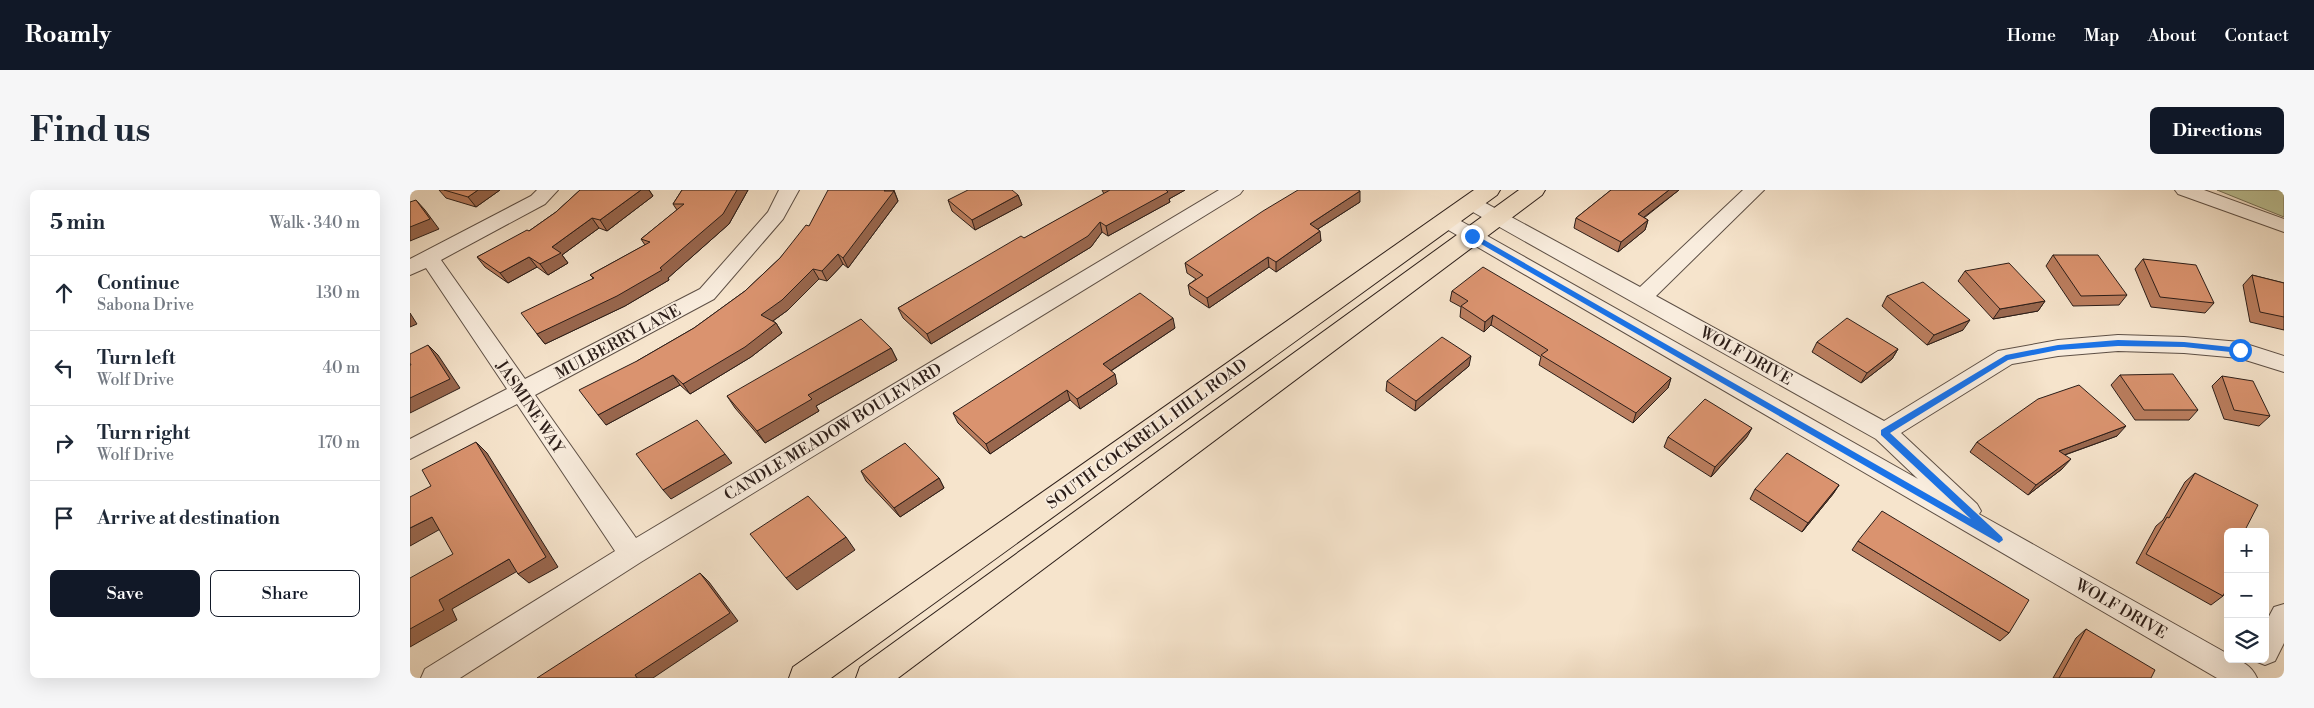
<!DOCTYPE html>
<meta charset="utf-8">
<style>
:root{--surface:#fff;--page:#f6f6f7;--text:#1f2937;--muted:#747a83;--line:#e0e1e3;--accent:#111827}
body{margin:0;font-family:"Libre Bodoni",serif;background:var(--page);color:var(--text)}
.controls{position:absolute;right:15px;bottom:15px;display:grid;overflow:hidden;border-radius:8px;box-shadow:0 5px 20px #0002}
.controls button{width:45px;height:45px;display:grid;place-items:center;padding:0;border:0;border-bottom:1px solid var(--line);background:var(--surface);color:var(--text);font:25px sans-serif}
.stop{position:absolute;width:15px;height:15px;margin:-11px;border:4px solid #1a73e8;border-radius:50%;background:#fff}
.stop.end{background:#1a73e8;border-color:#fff;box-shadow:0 1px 5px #0008}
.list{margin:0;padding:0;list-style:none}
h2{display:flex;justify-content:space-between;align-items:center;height:65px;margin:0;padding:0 20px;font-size:21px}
h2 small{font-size:16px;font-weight:400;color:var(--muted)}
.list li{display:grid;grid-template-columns:32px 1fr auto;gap:15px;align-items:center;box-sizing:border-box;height:75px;padding:0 20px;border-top:1px solid var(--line)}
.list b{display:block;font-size:19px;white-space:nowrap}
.list p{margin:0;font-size:16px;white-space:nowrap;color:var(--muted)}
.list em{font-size:16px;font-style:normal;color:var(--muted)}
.actions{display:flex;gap:10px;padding:15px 20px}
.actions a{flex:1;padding:11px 0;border:1px solid var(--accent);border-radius:8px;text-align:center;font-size:18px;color:var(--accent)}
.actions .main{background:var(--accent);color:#fff}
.icon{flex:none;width:28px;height:28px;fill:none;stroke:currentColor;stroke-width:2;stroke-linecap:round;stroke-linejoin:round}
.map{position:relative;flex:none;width:1874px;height:488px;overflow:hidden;border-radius:8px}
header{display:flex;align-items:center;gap:30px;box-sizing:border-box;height:70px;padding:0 25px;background:var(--accent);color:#fff}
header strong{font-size:24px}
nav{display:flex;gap:28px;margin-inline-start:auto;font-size:18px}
.intro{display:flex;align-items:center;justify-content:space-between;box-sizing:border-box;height:120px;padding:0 30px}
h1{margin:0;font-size:35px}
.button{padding:12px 22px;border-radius:8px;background:var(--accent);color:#fff;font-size:18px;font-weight:700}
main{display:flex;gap:30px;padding:0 30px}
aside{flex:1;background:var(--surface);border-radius:8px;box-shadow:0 5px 20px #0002}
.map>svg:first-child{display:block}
</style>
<header>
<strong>Roamly</strong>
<nav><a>Home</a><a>Map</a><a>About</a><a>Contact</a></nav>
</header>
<div class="intro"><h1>Find us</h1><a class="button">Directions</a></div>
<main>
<aside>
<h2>5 min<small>Walk · 340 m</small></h2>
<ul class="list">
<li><svg class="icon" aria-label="ahead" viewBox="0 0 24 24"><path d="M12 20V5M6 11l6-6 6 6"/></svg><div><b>Continue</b><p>Sabona Drive</p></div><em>130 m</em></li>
<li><svg class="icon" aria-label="left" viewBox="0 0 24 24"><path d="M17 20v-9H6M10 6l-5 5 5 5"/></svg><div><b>Turn left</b><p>Wolf Drive</p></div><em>40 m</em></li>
<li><svg class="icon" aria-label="right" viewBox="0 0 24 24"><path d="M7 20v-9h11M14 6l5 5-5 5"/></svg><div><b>Turn right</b><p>Wolf Drive</p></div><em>170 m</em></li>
<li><svg class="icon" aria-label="arrive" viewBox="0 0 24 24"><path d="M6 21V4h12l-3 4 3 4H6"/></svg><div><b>Arrive at destination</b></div></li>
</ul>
<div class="actions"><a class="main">Save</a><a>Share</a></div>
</aside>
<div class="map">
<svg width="1874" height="488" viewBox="0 0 1874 488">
<rect width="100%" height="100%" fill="#f6e4cc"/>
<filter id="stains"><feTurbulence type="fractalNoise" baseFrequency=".004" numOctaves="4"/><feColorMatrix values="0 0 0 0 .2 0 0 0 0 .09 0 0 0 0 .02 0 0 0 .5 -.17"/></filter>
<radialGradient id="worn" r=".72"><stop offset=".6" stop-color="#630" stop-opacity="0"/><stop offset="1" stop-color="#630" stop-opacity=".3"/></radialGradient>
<polygon fill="#bec497" stroke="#757158" points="1807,0 1874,0 1874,27"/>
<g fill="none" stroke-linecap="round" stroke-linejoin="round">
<g stroke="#5e5046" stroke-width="2">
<g id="minor">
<polygon points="127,0 148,0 135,14 31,70 115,189 290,99 358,22 369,0 389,0 373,29 304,109 125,205 226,348 809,0 833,0 830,4 231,372 50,488 11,488 15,479 205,361 107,214 0,269 0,249 97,199 16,78 0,85 0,69 121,6"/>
<path d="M1333,0h21l-108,106 228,125 114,-70 60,-11 60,-5 66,2 56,5 44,14v16l-45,-14 -55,-5 -66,-2 -60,5 -46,8 -111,69 76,71 4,7 -2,3 249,140v5c13,0 24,7 29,19h-40l-779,-454 -3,-4 3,-4 7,-2 7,2 466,263 -42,-40 -412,-232 -3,-4 3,-4 7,-2 7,2 162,88z"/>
<polygon points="1765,0 1794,0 1874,29 1874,42 1768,4"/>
<polygon points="1874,414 1874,453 1865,471 1855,475 1845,471 1844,469 1855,469 1855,434 1864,417"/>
</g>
</g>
<g stroke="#2c1e19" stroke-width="2">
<g id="major">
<polygon points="1064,0 1090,0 1087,5 421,488 379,488 383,477"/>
<polygon points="1109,0 1135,0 1132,5 488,488 446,488 450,477"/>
</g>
</g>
<use href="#minor" fill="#f9edde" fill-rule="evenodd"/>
<use href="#major" fill="#f6e4cc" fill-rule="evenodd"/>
</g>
<g fill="#bb7e5f" stroke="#2c1e19">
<polygon points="29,0 90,0 66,17 36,8"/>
<polygon points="170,0 239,0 243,6 197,41 189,38 152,65 158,73 138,85 127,77 98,93 75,77 67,67 119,41 146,22"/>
<polygon points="272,0 338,0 319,34 258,88 259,90 215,116 135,154 127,144 183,88 180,85 235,55 231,49 267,20 263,14"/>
<polygon points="484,0 488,11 438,78 433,74 417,91 409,89 378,120 363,131 366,133 372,143 341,167 280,204 270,195 196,235 227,171 284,138 335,101 370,68 399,36"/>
<polygon points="692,0 775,0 759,9 760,12 698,46 692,42 681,57 521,154 493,128 488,118 694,4"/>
<polygon points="1201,0 1269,0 1234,28 1238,30 1235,40 1208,62 1164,38 1166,28"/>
<polygon points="608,5 612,15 565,40 542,21 538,10"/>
<polygon points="950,12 908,39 911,51 866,82 859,77 799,118 780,105 778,95 786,89 777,83 775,73"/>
<polygon points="1643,65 1717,105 1709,115 1663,116 1636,76"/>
<polygon points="1733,69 1804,113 1795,123 1741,117 1725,79"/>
<polygon points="1555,81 1635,111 1628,121 1583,129 1548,91"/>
<polygon points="1842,85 1874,93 1874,140 1840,132 1833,95"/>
<polygon points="1042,101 1261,188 1258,198 1223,233 1129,175 1131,167 1081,135 1074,142 1050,127 1051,117 1040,111"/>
<polygon points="1477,106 1553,140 1517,155 1472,116"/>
<polygon points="765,138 701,181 707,194 670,219 660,210 580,264 548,233 543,223"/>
<polygon points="1407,152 1488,159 1482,169 1451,193 1402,162"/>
<polygon points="481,158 487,170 406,216 409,221 355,253 325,218 317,206"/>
<polygon points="1059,176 1005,221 976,201 977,191"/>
<polygon points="1710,185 1788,220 1779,230 1725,230 1701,195"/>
<polygon points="1812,186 1860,226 1849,236 1814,229 1802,196"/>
<polygon points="1707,246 1655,265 1652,279 1618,305 1560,262 1567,252"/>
<polygon points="1258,247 1337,247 1301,287 1254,257"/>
<polygon points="451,281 529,288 534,298 490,327 456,291"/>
<polygon points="1785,283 1818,342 1813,406 1801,415 1726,373 1746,336 1753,330 1775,292"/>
<polygon points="1429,295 1423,304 1392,342 1340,309 1345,299"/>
<polygon points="1448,351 1599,443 1590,451 1442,360"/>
<polygon points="1676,439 1741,488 1643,488 1666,448"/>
</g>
<g fill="#99674e" stroke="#2c1e19">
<polygon points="68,0 90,0 66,17 58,7"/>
<polygon points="231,0 239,0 243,6 197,41 190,30"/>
<polygon points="327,0 338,0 319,34 258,88 259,90 215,116 135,154 127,144 250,78"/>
<polygon points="475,0 484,0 483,2 484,1 488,11 438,78 433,68"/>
<polygon points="756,0 775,0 759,9 760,12 698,46 696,36"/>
<polygon points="1259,0 1269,0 1225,34 1228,24"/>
<polygon points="950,1 950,12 900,44 900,34"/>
<polygon points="608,5 612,15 565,40 562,30"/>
<polygon points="6,10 15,20 29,39 0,51 0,37"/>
<polygon points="182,28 189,38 152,65 158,73 138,85 130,74 142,57"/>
<polygon points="1238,30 1235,40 1208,62 1211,52"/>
<polygon points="690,32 692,42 681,57 521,154 517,144"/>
<polygon points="910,41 911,51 866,82 866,72"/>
<polygon points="428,64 433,74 417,91 412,81"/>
<polygon points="119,67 127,77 98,93 90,83"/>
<polygon points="858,67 859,77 799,118 797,108"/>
<polygon points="403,79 409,89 378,120 357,135 351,125"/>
<polygon points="1635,111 1628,121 1583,129 1590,119"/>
<polygon points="0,123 7,134 0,137"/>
<polygon points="1083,125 1081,135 1074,142 1075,132"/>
<polygon points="763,128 765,138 696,184 693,174"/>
<polygon points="1560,130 1553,140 1517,155 1524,145"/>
<polygon points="366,133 372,143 341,167 280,204 273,194"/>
<polygon points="18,155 28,165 50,198 0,223 0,208"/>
<polygon points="481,158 487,170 406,216 409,221 355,253 347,241 398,205"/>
<polygon points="1488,159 1482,169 1451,193 1457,183"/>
<polygon points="1061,166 1059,176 1005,221 1006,211"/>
<polygon points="705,184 707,194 670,219 667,209"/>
<polygon points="263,185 270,195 196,235 188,225"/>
<polygon points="1261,188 1258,198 1223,233 1226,223"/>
<polygon points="657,200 660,210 580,264 576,254"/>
<polygon points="1716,236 1707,246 1640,270 1649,261"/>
<polygon points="1342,238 1337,247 1301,287 1305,277"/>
<polygon points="66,252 77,263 148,377 119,393 108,384"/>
<polygon points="315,264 322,273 261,309 253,300"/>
<polygon points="1661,269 1652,279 1618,305 1626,295"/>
<polygon points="529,288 534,298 490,327 484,318"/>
<polygon points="1429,295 1423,304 1392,342 1398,333"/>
<polygon points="22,327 34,337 0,356 0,338"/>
<polygon points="436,347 445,360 387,400 376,388"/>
<polygon points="99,369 111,379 42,419 47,430 0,457 0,439 29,410"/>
<polygon points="290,383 299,392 328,431 243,488 227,488 225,485"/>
</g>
<g fill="#da936f" stroke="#2c1e19">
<polygon points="34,0 68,0 58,7"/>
<polygon points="170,0 231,0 190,30 182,28 142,57 151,63 130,74 119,67 90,83 67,67 117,40 119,41 146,22"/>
<polygon points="272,0 327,0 313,24 250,78 252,80 207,106 127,144 111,123 184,88 180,85 240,52 231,49 274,14 263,14"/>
<polygon points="418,0 475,0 474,1 484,1 433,68 428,64 412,81 403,79 372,110 351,125 366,133 335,157 273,194 263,185 188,225 169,200 227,171 284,138 335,101 370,68 396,35 399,36"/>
<polygon points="558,0 602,0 608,5 562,30 538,10"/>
<polygon points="700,0 756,0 758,2 696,36 690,32 678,46 517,144 488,118 611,46 614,48"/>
<polygon points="888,0 948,0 950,1 900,34 910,41 866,72 858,67 797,108 778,95 793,85 775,73 853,21"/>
<polygon points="1201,0 1259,0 1228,24 1238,30 1211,52 1166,28"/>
<polygon points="6,10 20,29 0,37 0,12"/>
<polygon points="1643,65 1688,65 1717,105 1671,106"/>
<polygon points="1733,69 1786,75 1804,113 1750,107"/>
<polygon points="1599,73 1635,111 1590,119 1555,81"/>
<polygon points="1073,77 1261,188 1226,223 1131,165 1138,160 1083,125 1075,132 1051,116 1058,111 1042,101"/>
<polygon points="1842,85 1874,93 1874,127 1850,122"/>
<polygon points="1513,92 1560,130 1524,145 1477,106"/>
<polygon points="730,103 763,128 693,174 705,184 667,209 657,200 576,254 543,223"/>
<polygon points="1437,128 1488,159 1457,183 1407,152"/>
<polygon points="451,129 481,158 398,205 402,209 347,241 317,206"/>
<polygon points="1032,147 1061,166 1006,211 977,191"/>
<polygon points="18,155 40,189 0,208 0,175 1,175 0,173 0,164"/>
<polygon points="1763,184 1788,220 1734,220 1710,185"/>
<polygon points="1812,186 1843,191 1860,226 1824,220"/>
<polygon points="1669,195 1716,236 1649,261 1661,269 1626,295 1567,252 1628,209"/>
<polygon points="1295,209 1342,238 1305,277 1258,247"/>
<polygon points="287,230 315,264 253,300 226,264"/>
<polygon points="66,252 136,367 108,384 99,369 29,410 34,420 0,439 0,388 43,364 22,327 0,338 0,307 21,296 12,280"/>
<polygon points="495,253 529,288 484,318 451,281"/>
<polygon points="1377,263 1429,295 1398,333 1345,299"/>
<polygon points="1785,283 1848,315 1834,342 1818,342 1818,396 1813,406 1736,364 1757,327 1759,328"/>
<polygon points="398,306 436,347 376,388 340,344"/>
<polygon points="1472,321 1619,410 1599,443 1448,351"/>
<polygon points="290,383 320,423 225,485 227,488 127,488"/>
<polygon points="1676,439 1745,480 1741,488 1649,488"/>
</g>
<polygon fill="#1a73e8" points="1059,44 1064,44 1561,329 1471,245 1471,240 1596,165 1648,155 1708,150 1774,152 1830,158 1833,160 1830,163 1774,157 1708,156 1648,160 1598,170 1480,243 1592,347 1593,350 1589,353 1059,47"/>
<g text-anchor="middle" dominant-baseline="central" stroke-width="4" stroke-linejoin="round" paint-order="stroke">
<g font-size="16" fill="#2c1e19" stroke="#f9edde">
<text transform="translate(208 152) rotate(-28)">MULBERRY LANE</text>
<text transform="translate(1336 166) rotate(29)">WOLF DRIVE</text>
<text transform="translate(120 217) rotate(56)">JASMINE WAY</text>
<text transform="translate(423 242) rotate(-31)">CANDLE MEADOW BOULEVARD</text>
<text transform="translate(737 244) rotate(-36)">SOUTH COCKRELL HILL ROAD</text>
<text transform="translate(1711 419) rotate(30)">WOLF DRIVE</text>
</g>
</g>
<rect width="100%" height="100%" filter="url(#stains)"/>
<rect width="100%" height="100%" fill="url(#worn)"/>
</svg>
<div class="controls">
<button>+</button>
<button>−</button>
<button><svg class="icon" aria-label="layers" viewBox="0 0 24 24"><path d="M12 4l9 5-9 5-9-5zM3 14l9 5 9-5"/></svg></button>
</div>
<div class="stop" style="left:1830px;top:160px"></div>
<div class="stop end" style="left:1062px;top:46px"></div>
</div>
</main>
